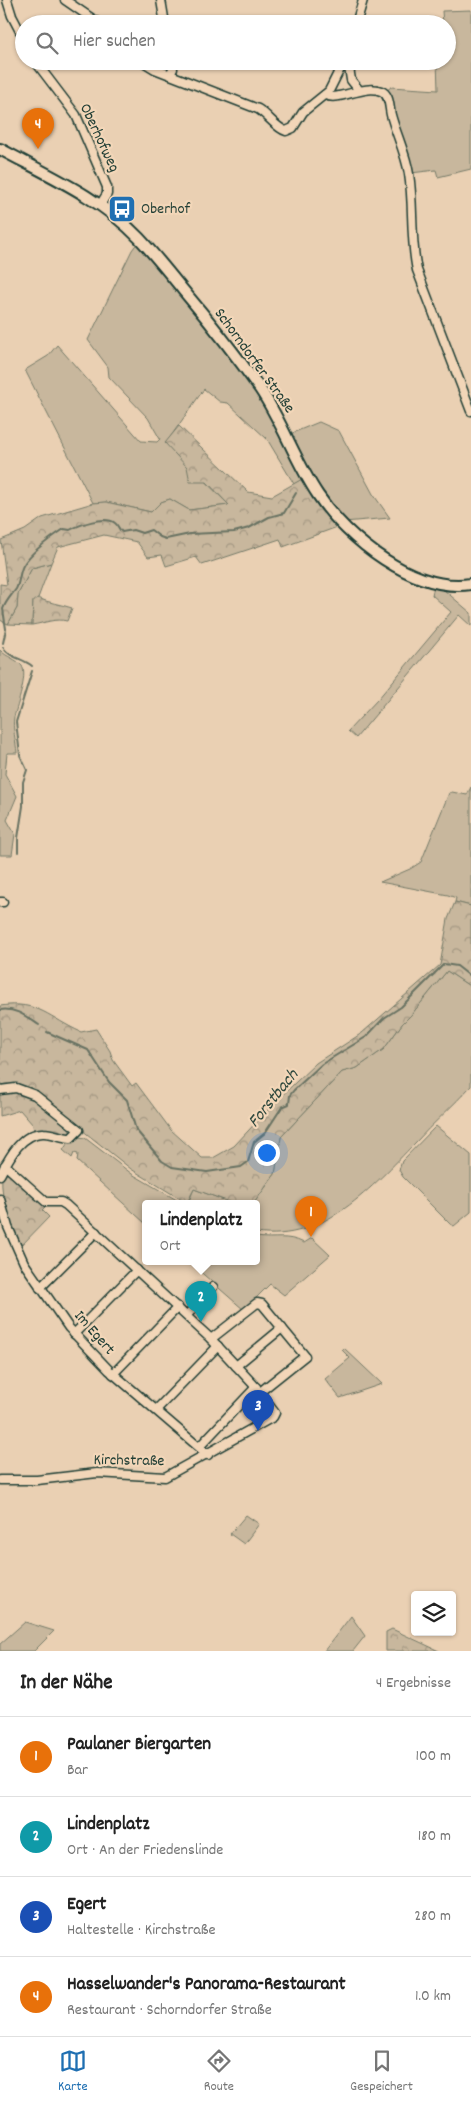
<!DOCTYPE html>
<html lang="de">
<meta charset="utf-8">
<style>
:root{--surface:#fff;--page:#f2f2f2;--text:#222;--muted:#767676;--line:#e0e0e0;--accent:#1f6fb2}
body{margin:0;font-family:Dekko,sans-serif;background:var(--page);color:var(--text)}
.controls{position:absolute;right:15px;bottom:15px;display:grid;overflow:hidden;border-radius:5px;box-shadow:0 1px 4px #0004}
.controls button{width:45px;height:45px;display:grid;place-items:center;padding:0;border:0;border-bottom:1px solid var(--line);background:var(--surface);color:var(--text);font:25px sans-serif}
.you{position:absolute;left:266px;top:1152px;width:18px;height:18px;margin:-12px;border:4px solid #fff;border-radius:50%;background:#1a73e8;box-shadow:0 0 0 8px #1a73e833}
.badge{display:grid;place-items:center;width:32px;height:32px;border-radius:50%;background:var(--accent);color:#fff;font-size:16px;font-weight:700}
.pin{position:absolute;translate:-50% -41px;filter:drop-shadow(0 1px 2px #0008)}
.pin::after{content:'';position:absolute;top:26px;width:18px;height:15px;background:inherit;clip-path:polygon(0 0,100% 0,50% 100%)}
.popup{position:absolute;left:142px;top:1200px;width:118px;height:65px;box-sizing:border-box;display:grid;place-content:center;border-radius:5px;background:var(--surface);filter:drop-shadow(0 1px 4px #0005);font-size:16px;white-space:nowrap;color:var(--muted)}
.popup b{font-size:19px;color:var(--text)}
.popup::after{content:'';position:absolute;left:50%;top:100%;margin-left:-10px;border:10px solid transparent;border-top-color:var(--surface)}
.list{margin:0;padding:0;list-style:none}
h2{display:flex;justify-content:space-between;align-items:center;height:65px;margin:0;padding:0 20px;font-size:21px}
h2 small{font-size:16px;font-weight:400;color:var(--muted)}
.list li{display:grid;grid-template-columns:32px 1fr auto;gap:15px;align-items:center;box-sizing:border-box;height:80px;padding:0 20px;border-top:1px solid var(--line)}
.list b{display:block;font-size:19px;white-space:nowrap}
.list p{margin:0;font-size:16px;white-space:nowrap;color:var(--muted)}
.list em{font-size:16px;font-style:normal;color:var(--muted)}
.icon{flex:none;width:28px;height:28px;fill:none;stroke:currentColor;stroke-width:2;stroke-linecap:round;stroke-linejoin:round}
.map{position:relative;flex:none;width:471px;height:1651px;overflow:hidden}
.search{position:absolute;background:var(--surface);box-shadow:0 1px 4px #0004;left:15px;right:15px;top:15px;height:55px;display:flex;align-items:center;gap:12px;box-sizing:border-box;padding:0 18px;border-radius:28px;color:var(--muted);font-size:19px}
.sheet{height:385px;background:var(--surface)}
nav{display:flex;justify-content:space-around;align-items:center;box-sizing:border-box;height:70px;border-top:1px solid var(--line);background:var(--surface);font-size:14px;color:var(--muted)}
nav a{display:grid;justify-items:center;gap:2px}
nav .on{color:var(--accent)}
.map>svg:first-child{display:block}
</style>
<div class="map">
<svg width="471" height="1651" viewBox="0 0 471 1651">
<defs>
<pattern id="forest-crowns" width="20" height="18" patternUnits="userSpaceOnUse" patternTransform="scale(1.25)"><rect width="20" height="18" fill="#c8b79d"/><path d="M2 6a3 3 0 1 1 6 0M12 15a3 3 0 1 1 6 0" fill="none" stroke="#a29681"/></pattern>
</defs>
<rect width="100%" height="100%" fill="#ead0b3"/>
<filter id="ink" filterUnits="userSpaceOnUse"><feTurbulence type="fractalNoise" baseFrequency=".02" numOctaves="2"/><feDisplacementMap in="SourceGraphic" scale="10" xChannelSelector="R" yChannelSelector="G"/><feConvolveMatrix kernelMatrix="1 2 1 2 8 2 1 2 1" color-interpolation-filters="sRGB"/></filter>
<g filter="url(#ink)">
<g fill="#c8b79d" stroke="#747a68">
<polygon points="471,10 471,169 438,177 436,170 411,173 386,91 391,87 438,90 437,61 447,61 447,24 443,24 442,11"/>
<polygon points="138,242 207,324 257,391 304,478 294,484 267,439 228,403 220,402 204,389 166,443 229,505 189,510 170,499 161,502 151,512 106,502 93,503 25,370 48,356 57,345 141,441 157,442 160,439 148,418 109,377 108,367 88,340 132,250"/>
<polygon points="319,422 339,431 373,494 390,518 344,522 317,487 290,434"/>
<polygon points="51,563 38,598 33,602 32,625 8,624 17,608 18,594 32,568"/>
<polygon points="434,586 444,590 471,613 471,626 459,615 356,738 348,731 378,699 451,612 432,595"/>
<path d="M0,650c6,7 17,9 22,16 6,9 -5,40 -8,51 -2,11 2,24 3,36h-10l-2,21 12,22 -10,24 8,14 -3,21h-12z"/>
<polygon points="471,787 471,906 455,902 456,898 448,895 380,882 410,869 421,862 449,793 452,792 467,795"/>
<path d="M447,971l24,16v99c-18,20 -38,37 -56,57 -43,44 -91,100 -159,90v-30h-2l21,-29 6,-37 61,-65 15,-4 27,-19 18,-25 9,-9z"/>
<polygon points="436,1126 471,1155 471,1212 454,1226 450,1224 403,1177 399,1170 402,1161"/>
<polygon points="79,1137 85,1138 132,1174 182,1203 146,1203 146,1224 77,1161 78,1154 74,1153 72,1158 63,1150 70,1140"/>
<polygon points="194,1189 232,1203 188,1203"/>
<path d="M256,1237c20,3 30,-3 48,6l8,-5 18,17 -46,40 -14,-11 -26,26 -56,-49h68z"/>
<polygon points="344,1348 382,1384 340,1398 325,1379 350,1358 342,1350"/>
<polygon points="246,1515 259,1524 244,1544 230,1534"/>
<polygon points="351,1616 365,1636 353,1651 324,1651"/>
<polygon points="25,1622 54,1631 34,1651 0,1651 0,1644"/>
</g>
<g fill="url(#forest-crowns)" stroke="#747a68">
<polygon points="179,426 248,492 272,496 304,478 340,526 283,547 280,539 202,565 196,557 166,566 162,555 148,557 137,542 104,535 58,547 51,563 32,568 18,594 17,608 8,624 0,620 0,584 7,585 1,540 25,530 42,518 93,503 106,502 151,512 161,502 170,499 189,510 229,505 207,482 190,482 187,467 165,443"/>
<path d="M38,598c11,5 22,6 34,10l-5,13c-12,-3 -22,2 -35,4l1,-24z"/>
<path d="M455,902l16,4v81l-24,-16 -36,44 -9,9 -18,25 -27,19 -15,4 -61,65 -6,37 -21,29h-22l-38,-14 -7,14 -56,-34 -54,-43 -4,8 -39,-2 -1,-7 -13,-15 -20,6v-110c39,-6 49,12 81,26l15,-3 14,22 3,9 19,26 4,-3 35,47 31,28h11l21,-12 43,-46 39,-37 46,-30 78,-68 8,-46z"/>
<path d="M9,1172l4,2 33,32 -4,4 7,7 -30,31c-8,-21 -19,-49 -17,-72z"/>
<polygon points="392,1629 439,1651 386,1651 386,1632"/>
</g>
<g fill="none" stroke-linecap="round" stroke-linejoin="round">
<g stroke="#687262" stroke-width="2">
<path d="M3,643l3,-14 -3,-20c3,-8 8,-13 13,-20 4,-7 3,-18 8,-25 8,-13 28,-27 40,-35l6,1c9,-5 35,-15 45,-7 4,3 3,6 7,9l11,-2 9,3 9,-3 9,7 6,2 24,-5 44,-2 15,-4 20,-11 15,-4 12,-20"/>
<path d="M3,647c6,11 20,11 29,19"/>
<polyline points="18,852 18,838 23,806 23,782 27,770 20,755 16,722 32,671"/>
<path d="M0,1010c15,-3 27,7 39,15"/>
<polyline points="47,1032 88,1050 109,1082 127,1100 136,1130 162,1161 172,1167 207,1172 241,1167 248,1162 254,1142 265,1133 282,1107 289,1104 290,1095 294,1090 322,1064 366,1037 384,1018 401,1007 444,964 457,966 471,977"/>
</g>
<g stroke="#1f3d34" stroke-width="11">
<g id="street">
<polyline points="7,0 12,16 24,39"/>
<polyline points="65,0 100,24"/>
<polyline points="161,0 165,24"/>
<polyline points="356,24 363,0"/>
<polyline points="35,61 76,115 107,187 107,194 100,205"/>
<path d="M142,61l13,8 103,40c10,6 18,19 28,22l7,-3 10,-16 26,-21 15,-30"/>
<polyline points="348,61 351,80 359,90"/>
<polyline points="170,74 173,69 172,61"/>
<path d="M325,95c14,7 38,-11 56,-4 9,3 8,16 10,24 5,19 15,39 18,59 5,31 1,64 8,96l54,141"/>
<polyline points="0,902 3,902"/>
<path d="M0,1090l16,-2 19,7 44,35 -8,8c-9,0 -18,-5 -27,-5 -22,-1 -35,25 -44,42"/>
<polyline points="0,1199 8,1227 24,1263 69,1328 109,1370 208,1455"/>
<polyline points="40,1288 96,1232"/>
<polyline points="187,1315 213,1287"/>
<polyline points="74,1334 137,1270"/>
<polyline points="211,1339 257,1303 262,1304 305,1356 260,1392"/>
<polyline points="236,1366 282,1328"/>
<polyline points="113,1374 178,1307"/>
<polyline points="156,1410 218,1346"/>
<polyline points="200,1446 256,1387"/>
<polyline points="0,1480 37,1480 97,1473 165,1477 273,1417 275,1413 253,1384 211,1339 66,1205 61,1202 46,1202 5,1165"/>
</g>
</g>
<g stroke="#1f3d34" stroke-width="14">
<path id="secondary" d="M0,149c48,26 101,49 139,89 16,17 30,35 44,52 27,32 53,65 77,99 23,34 35,72 58,106 29,44 97,98 153,89"/>
</g>
<use href="#street" stroke="#f2d6b8" stroke-width="8"/>
<use href="#secondary" stroke="#f2d6b8" stroke-width="10"/>
</g>
</g>
<defs>
<g id="bus-square" transform="scale(1.4375)"><rect x="-9" y="-9" width="18" height="18" rx="4" fill="#1f6fb2" stroke="#f2d6b8"/><path d="M-5-6H5V4H4V6H2V4H-2V6H-4V4H-5ZM-3.5-4V0h7V-4ZM-3.5 1.2v1.5H-2V1.2ZM2 1.2v1.5H3.5V1.2Z" fill="#fff"/></g>
</defs>
<g fill-rule="evenodd">
<use href="#bus-square" x="122" y="209"/>
</g>
<g text-anchor="middle" dominant-baseline="central" stroke-width="4.5" stroke-linejoin="round" paint-order="stroke">
<g font-size="16" fill="#1f3d34" stroke="#f2d6b8">
<text transform="translate(99 138) rotate(65)">Oberhofweg</text>
<text transform="translate(254 361) rotate(54)">Schorndorfer Straße</text>
<text transform="translate(94 1333) rotate(49)">Im Egert</text>
<text transform="translate(129 1461) rotate(1)">Kirchstraße</text>
</g>
<g font-size="16" fill="#1f3d34" stroke="#f2d6b8" text-anchor="start">
<text x="141" y="209">Oberhof</text>
</g>
<g font-size="18" font-style="italic" fill="#314a3f" stroke="#f2d6b8">
<text transform="translate(274 1099) rotate(-51)">Forstbach</text>
</g>
</g>
</svg>
<div class="controls">
<button><svg class="icon" aria-label="layers" viewBox="0 0 24 24"><path d="M12 4l9 5-9 5-9-5zM3 14l9 5 9-5"/></svg></button>
</div>
<div class="you"></div>
<div class="pin badge" style="left:311px;top:1237px;background:#e8710a">1</div>
<div class="pin badge" style="left:201px;top:1322px;background:#0f9aa8">2</div>
<div class="popup"><b>Lindenplatz</b>Ort</div>
<div class="pin badge" style="left:258px;top:1431px;background:#1a4fb4">3</div>
<div class="pin badge" style="left:38px;top:149px;background:#e8710a">4</div>
<div class="search"><svg class="icon" aria-label="search" viewBox="0 0 24 24"><circle cx="10" cy="10" r="6"/><path d="M15 15l6 6"/></svg>Hier suchen</div>
</div>
<section class="sheet">
<h2>In der Nähe<small>4 Ergebnisse</small></h2>
<ul class="list">
<li><span class="badge" style="background:#e8710a">1</span><div><b>Paulaner Biergarten</b><p>Bar</p></div><em>100 m</em></li>
<li><span class="badge" style="background:#0f9aa8">2</span><div><b>Lindenplatz</b><p>Ort · An der Friedenslinde</p></div><em>180 m</em></li>
<li><span class="badge" style="background:#1a4fb4">3</span><div><b>Egert</b><p>Haltestelle · Kirchstraße</p></div><em>280 m</em></li>
<li><span class="badge" style="background:#e8710a">4</span><div><b>Hasselwander's Panorama-Restaurant</b><p>Restaurant · Schorndorfer Straße</p></div><em>1.0 km</em></li>
</ul>
</section>
<nav>
<a class="on"><svg class="icon" aria-label="map" viewBox="0 0 24 24"><path d="M3 6l6-2 6 2 6-2v14l-6 2-6-2-6 2zM9 4v14M15 6v14"/></svg>Karte</a>
<a><svg class="icon" aria-label="directions" viewBox="0 0 24 24"><path d="M12 3l9 9-9 9-9-9zM9 14v-3h6M13 9l2 2-2 2"/></svg>Route</a>
<a><svg class="icon" aria-label="saved" viewBox="0 0 24 24"><path d="M7 4h10v16l-5-4-5 4z"/></svg>Gespeichert</a>
</nav>
